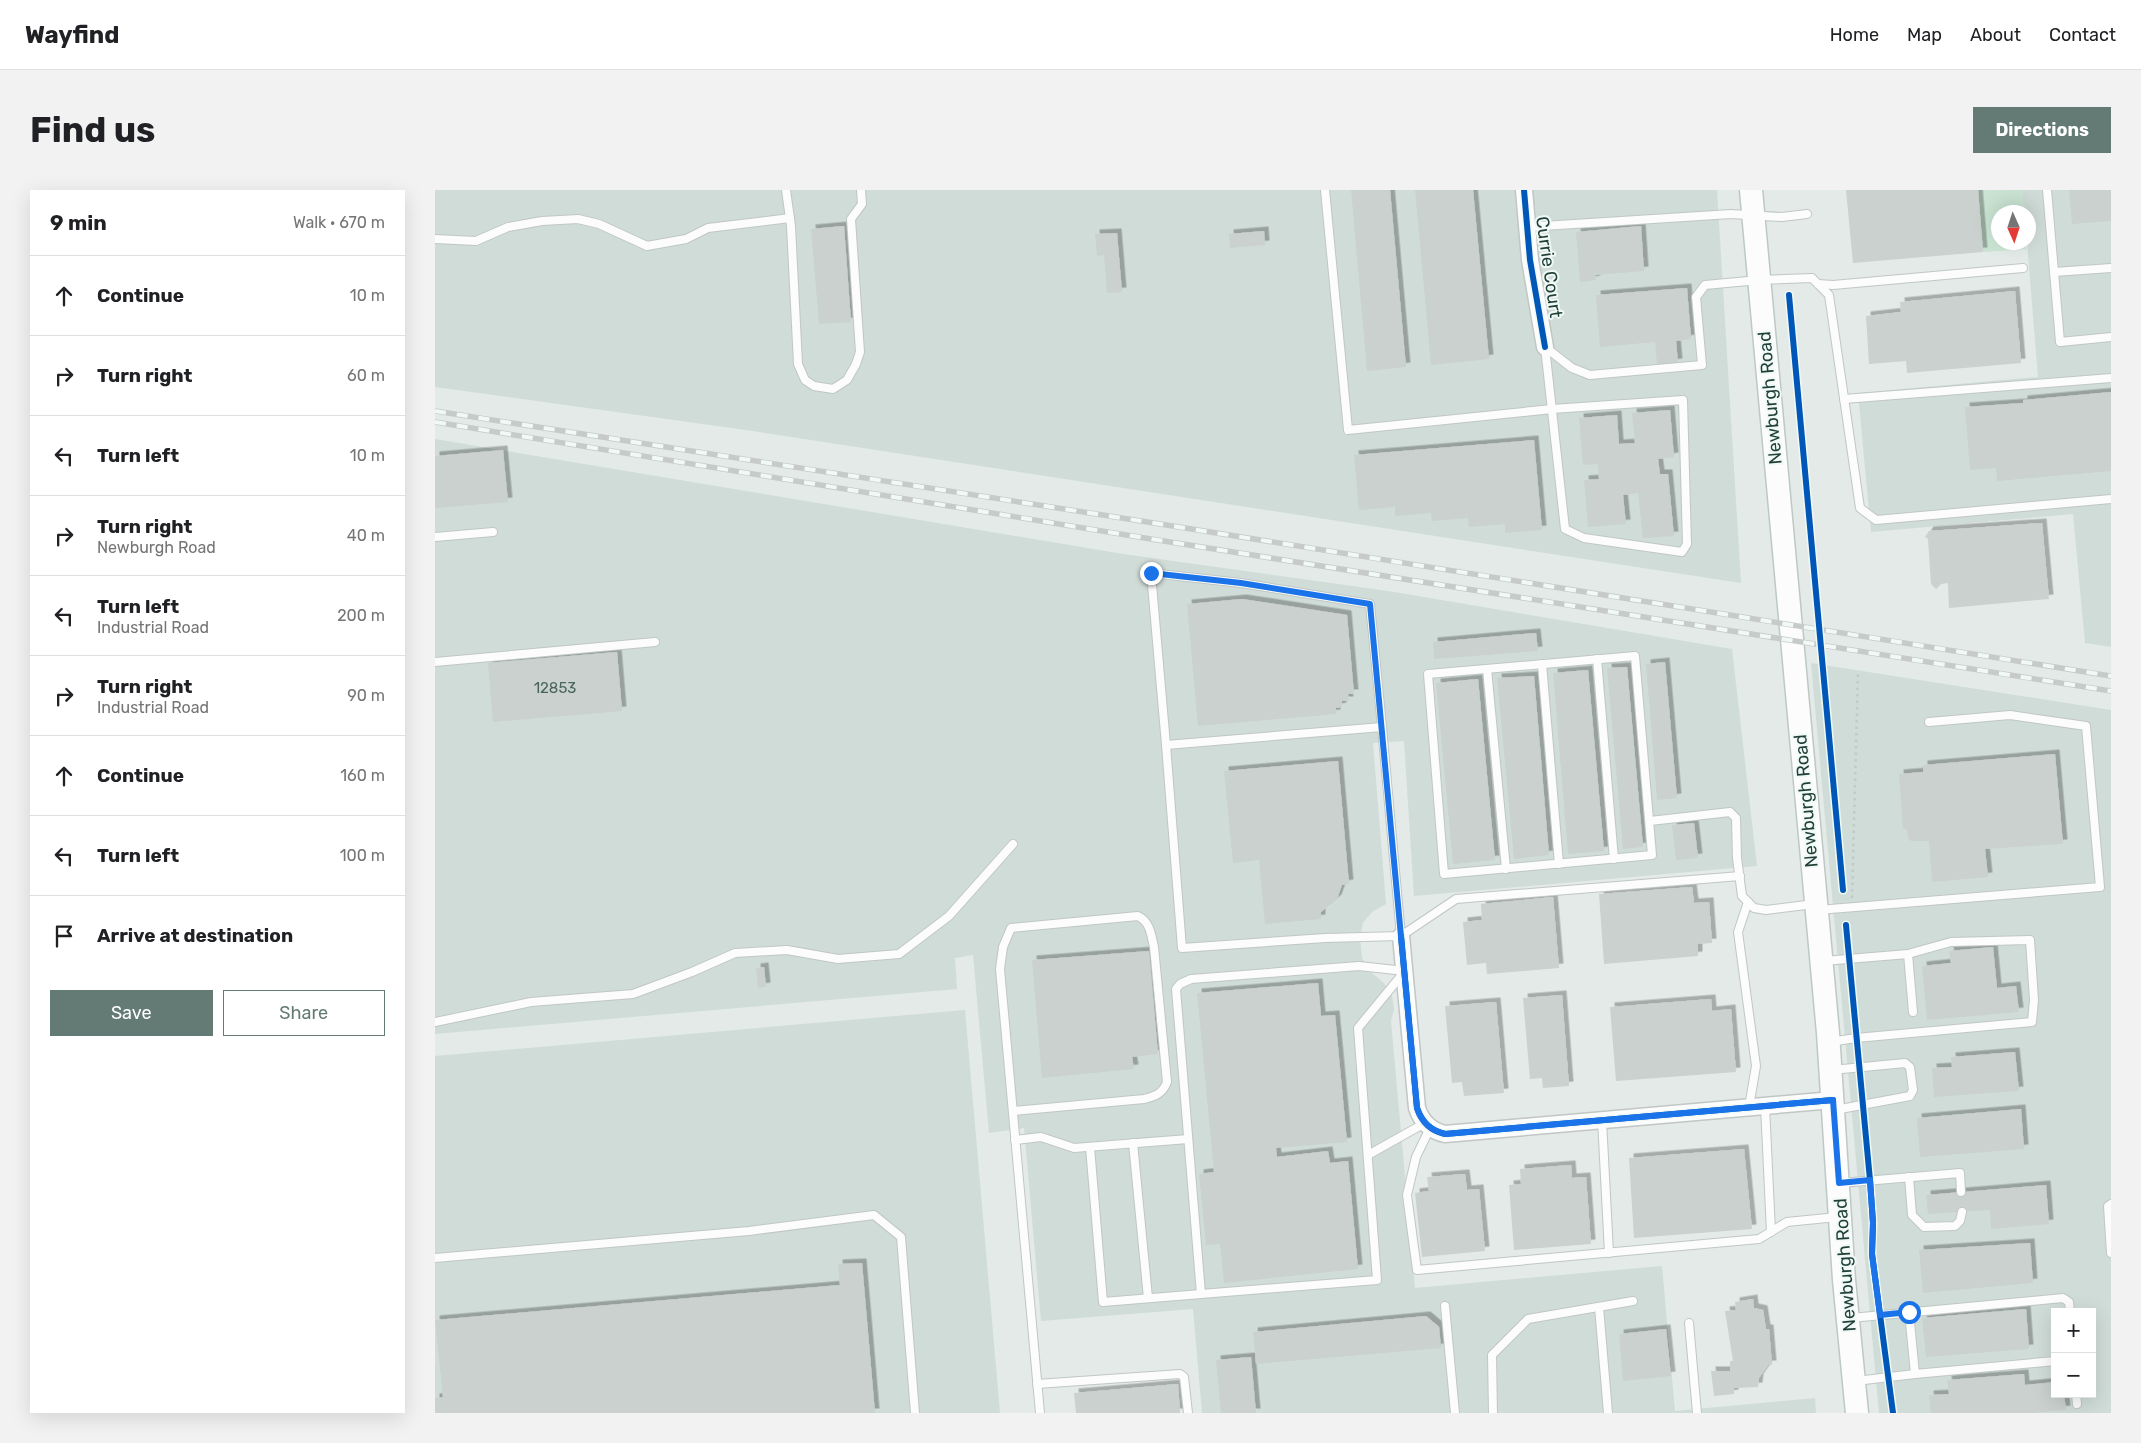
<!DOCTYPE html>
<meta charset="utf-8">
<style>
:root{--surface:#fff;--page:#f2f2f2;--text:#202124;--muted:#757577;--line:#e0e0e0;--accent:#647b75}
body{margin:0;font-family:Rubik,sans-serif;background:var(--page);color:var(--text)}
.controls{position:absolute;right:15px;bottom:15px;display:grid;overflow:hidden;border-radius:0px;box-shadow:0 5px 20px #0002}
.controls button{width:45px;height:45px;display:grid;place-items:center;padding:0;border:0;border-bottom:1px solid var(--line);background:var(--surface);color:var(--text);font:25px sans-serif}
.compass{position:absolute;left:1556px;top:15px;width:45px;height:45px;border-radius:50%;background:var(--surface);box-shadow:0 5px 20px #0002;rotate:177deg}
.stop{position:absolute;width:15px;height:15px;margin:-11px;border:4px solid #1a73e8;border-radius:50%;background:#fff}
.stop.end{background:#1a73e8;border-color:#fff;box-shadow:0 1px 5px #0008}
.list{margin:0;padding:0;list-style:none}
h2{display:flex;justify-content:space-between;align-items:center;height:65px;margin:0;padding:0 20px;font-size:21px}
h2 small{font-size:16px;font-weight:400;color:var(--muted)}
.list li{display:grid;grid-template-columns:32px 1fr auto;gap:15px;align-items:center;box-sizing:border-box;height:80px;padding:0 20px;border-top:1px solid var(--line)}
.list b{display:block;font-size:19px;white-space:nowrap}
.list p{margin:0;font-size:16px;white-space:nowrap;color:var(--muted)}
.list em{font-size:16px;font-style:normal;color:var(--muted)}
.actions{display:flex;gap:10px;padding:15px 20px}
.actions a{flex:1;padding:11px 0;border:1px solid var(--accent);border-radius:0px;text-align:center;font-size:18px;color:var(--accent)}
.actions .main{background:var(--accent);color:#fff}
.icon{flex:none;width:28px;height:28px;fill:none;stroke:currentColor;stroke-width:2;stroke-linecap:round;stroke-linejoin:round}
.map{position:relative;flex:none;width:1676px;height:1223px;overflow:hidden;border-radius:0px}
header{display:flex;align-items:center;gap:30px;box-sizing:border-box;height:70px;padding:0 25px;background:var(--surface);border-bottom:1px solid var(--line)}
header strong{font-size:24px}
nav{display:flex;gap:28px;margin-inline-start:auto;font-size:18px}
.intro{display:flex;align-items:center;justify-content:space-between;box-sizing:border-box;height:120px;padding:0 30px}
h1{margin:0;font-size:35px}
.button{padding:12px 22px;border-radius:0px;background:var(--accent);color:#fff;font-size:18px;font-weight:700}
main{display:flex;gap:30px;padding:0 30px}
aside{flex:1;background:var(--surface);border-radius:0px;box-shadow:0 5px 20px #0002}
.map>svg:first-child{display:block}
</style>
<header>
<strong>Wayfind</strong>
<nav><a>Home</a><a>Map</a><a>About</a><a>Contact</a></nav>
</header>
<div class="intro"><h1>Find us</h1><a class="button">Directions</a></div>
<main>
<aside>
<h2>9 min<small>Walk · 670 m</small></h2>
<ul class="list">
<li><svg class="icon" aria-label="ahead" viewBox="0 0 24 24"><path d="M12 20V5M6 11l6-6 6 6"/></svg><div><b>Continue</b></div><em>10 m</em></li>
<li><svg class="icon" aria-label="right" viewBox="0 0 24 24"><path d="M7 20v-9h11M14 6l5 5-5 5"/></svg><div><b>Turn right</b></div><em>60 m</em></li>
<li><svg class="icon" aria-label="left" viewBox="0 0 24 24"><path d="M17 20v-9H6M10 6l-5 5 5 5"/></svg><div><b>Turn left</b></div><em>10 m</em></li>
<li><svg class="icon" aria-label="right" viewBox="0 0 24 24"><path d="M7 20v-9h11M14 6l5 5-5 5"/></svg><div><b>Turn right</b><p>Newburgh Road</p></div><em>40 m</em></li>
<li><svg class="icon" aria-label="left" viewBox="0 0 24 24"><path d="M17 20v-9H6M10 6l-5 5 5 5"/></svg><div><b>Turn left</b><p>Industrial Road</p></div><em>200 m</em></li>
<li><svg class="icon" aria-label="right" viewBox="0 0 24 24"><path d="M7 20v-9h11M14 6l5 5-5 5"/></svg><div><b>Turn right</b><p>Industrial Road</p></div><em>90 m</em></li>
<li><svg class="icon" aria-label="ahead" viewBox="0 0 24 24"><path d="M12 20V5M6 11l6-6 6 6"/></svg><div><b>Continue</b></div><em>160 m</em></li>
<li><svg class="icon" aria-label="left" viewBox="0 0 24 24"><path d="M17 20v-9H6M10 6l-5 5 5 5"/></svg><div><b>Turn left</b></div><em>100 m</em></li>
<li><svg class="icon" aria-label="arrive" viewBox="0 0 24 24"><path d="M6 21V4h12l-3 4 3 4H6"/></svg><div><b>Arrive at destination</b></div></li>
</ul>
<div class="actions"><a class="main">Save</a><a>Share</a></div>
</aside>
<div class="map">
<svg width="1676" height="1223" viewBox="0 0 1676 1223">
<defs>
<filter id="shadow"><feDropShadow dx="4.5" dy="-4.5" stdDeviation="0" flood-color="#0004"/></filter>
</defs>
<rect width="100%" height="100%" fill="#e3eae7"/>
<g fill="#d0dcd7" fill-rule="evenodd">
<polygon points="0,0 1282,0 1306,393 311,240 0,197"/>
<polygon points="1587,0 1676,0 1676,457 1650,453 1638,324 1436,342 1423,203 1603,187 1592,53 1594,52 1594,22 1589,22"/>
<polygon points="0,249 688,364 953,401 1297,459 1322,676 979,706 969,551 938,553 951,714 937,722 928,733 925,747 927,768 937,783 949,793 957,806 959,819 956,831 980,1098 1227,1076 1240,1221 1380,1208 1381,1223 767,1223 758,1119 606,1131 589,938 554,943 538,765 520,768 522,799 0,844"/>
<path d="M1376,473l300,47v703h-232zM1620,1122h37v82h-37z"/>
<polygon points="530,820 565,1223 0,1223 0,866"/>
</g>
<polygon fill="#cbe5d4" points="1543,0 1587,0 1589,22 1564,22 1564,52 1591,53 1591,59 1548,62"/>
<g fill="#cad1ce" filter="url(#shadow)">
<polygon points="916,0 955,0 971,177 932,181"/>
<polygon points="980,0 1038,0 1054,169 996,175"/>
<polygon points="1411,0 1543,0 1548,62 1418,73"/>
<polygon points="1634,0 1676,0 1676,31 1637,34"/>
<polygon points="409,36 416,132 384,134 376,39"/>
<polygon points="1206,36 1209,81 1160,85 1161,90 1145,92 1141,42"/>
<polygon points="829,41 830,55 795,58 794,44"/>
<polygon points="682,43 687,102 672,103 669,65 662,66 660,44"/>
<polygon points="1252,98 1256,149 1241,151 1243,173 1222,175 1220,152 1165,157 1161,105"/>
<polygon points="1580,101 1586,173 1472,183 1471,171 1434,174 1431,126 1466,122 1465,112"/>
<polygon points="1676,202 1676,281 1562,291 1561,278 1535,280 1530,217 1588,213 1588,210"/>
<polygon points="1235,220 1239,267 1223,269 1225,284 1233,284 1239,346 1208,348 1203,303 1188,305 1191,334 1153,337 1149,290 1164,289 1163,274 1148,275 1144,228 1182,225 1184,254 1200,253 1197,223"/>
<polygon points="1099,250 1107,340 1070,343 1070,334 1034,337 1033,328 997,331 996,323 960,326 960,317 924,320 919,265"/>
<polygon points="68,260 73,312 0,318 0,266"/>
<polygon points="1607,333 1614,409 1514,418 1513,393 1506,394 1501,399 1496,394 1493,349 1490,347 1494,341"/>
<polygon points="807,409 912,425 919,504 913,504 914,511 907,511 907,517 901,518 901,524 763,536 752,414"/>
<polygon points="1101,443 1103,461 999,469 998,452"/>
<polygon points="182,462 187,521 58,532 53,473"/>
<polygon points="1230,472 1242,608 1222,610 1211,474"/>
<polygon points="1192,477 1208,657 1188,659 1172,478"/>
<polygon points="1153,480 1169,661 1133,664 1118,483"/>
<polygon points="1099,486 1114,665 1079,669 1062,488"/>
<polygon points="1043,489 1060,670 1018,674 1001,493"/>
<polygon points="1620,564 1628,654 1550,659 1553,687 1497,692 1494,651 1476,651 1473,648 1472,639 1468,639 1464,584 1488,582 1488,575"/>
<polygon points="903,571 914,694 907,695 902,709 886,722 886,729 830,734 824,670 798,673 789,581"/>
<polygon points="1259,633 1263,668 1241,670 1237,635"/>
<polygon points="1257,697 1259,713 1274,712 1277,753 1263,754 1263,766 1169,774 1164,704"/>
<polygon points="1118,707 1124,778 1052,784 1051,773 1032,775 1028,732 1047,730 1046,714"/>
<polygon points="1558,757 1562,798 1581,796 1584,822 1492,830 1487,776 1516,773 1514,761"/>
<polygon points="714,761 723,864 697,867 699,879 607,888 597,770"/>
<polygon points="329,777 331,797 323,798 321,778"/>
<polygon points="883,793 886,826 900,825 912,952 841,958 842,967 893,961 895,973 913,971 923,1079 789,1093 785,1054 771,1055 764,984 779,982 762,803"/>
<polygon points="1127,805 1134,896 1108,898 1107,888 1095,889 1088,808"/>
<polygon points="1276,809 1277,821 1296,819 1301,882 1181,891 1175,817"/>
<polygon points="1061,812 1069,903 1029,906 1027,892 1017,893 1010,816"/>
<polygon points="1580,862 1584,901 1499,907 1497,878 1517,877 1516,867"/>
<polygon points="1586,919 1589,959 1485,967 1482,928"/>
<polygon points="1309,959 1317,1039 1199,1048 1194,968"/>
<polygon points="1136,975 1137,988 1151,987 1156,1054 1079,1060 1074,995 1086,994 1085,979"/>
<polygon points="1030,984 1032,1000 1044,999 1050,1061 987,1067 980,1003 994,1001 992,987"/>
<polygon points="1611,995 1614,1034 1556,1039 1555,1020 1493,1024 1491,1005"/>
<polygon points="1595,1053 1598,1093 1488,1103 1484,1060"/>
<polygon points="427,1073 440,1223 0,1223 0,1208 8,1207 0,1130 405,1095 403,1074"/>
<polygon points="1318,1109 1319,1118 1328,1120 1331,1139 1334,1139 1337,1175 1333,1175 1324,1188 1323,1197 1299,1198 1299,1204 1279,1206 1276,1181 1295,1181 1295,1171 1298,1171 1290,1121 1301,1120 1300,1112"/>
<polygon points="1591,1119 1594,1159 1491,1167 1487,1128"/>
<polygon points="991,1126 1004,1137 1006,1158 821,1174 818,1142"/>
<polygon points="1231,1139 1236,1186 1188,1191 1184,1144"/>
<polygon points="816,1167 821,1223 786,1223 781,1170"/>
<polygon points="1589,1184 1590,1195 1620,1192 1620,1204 1629,1204 1631,1220 1597,1223 1496,1223 1494,1205 1514,1204 1512,1190"/>
<polygon points="743,1194 745,1223 641,1223 639,1203"/>
</g>
<g fill="none" stroke-linecap="round" stroke-linejoin="round">
<g stroke="#c0c7c4" stroke-width="10">
<g id="service">
<polyline points="351,0 356,36 363,174 370,190 379,196 398,199 412,190 421,174 425,162 416,29 427,14 426,0"/>
<polyline points="890,0 913,240 1117,219 1248,210 1252,354 1247,362 1149,348 1130,339 1110,157"/>
<polyline points="1612,0 1625,152 1676,147"/>
<polyline points="1092,37 1296,24 1347,27 1372,24"/>
<polyline points="0,49 41,51 73,37 107,31 143,29 164,34 212,56 251,49 273,38 355,28"/>
<polyline points="1619,82 1676,78"/>
<polyline points="1383,94 1398,95 1588,78"/>
<polyline points="1110,157 1137,178 1155,185 1267,175 1261,107 1270,95 1324,90 1377,88 1394,105 1425,318 1441,330 1676,309"/>
<polyline points="1409,209 1676,188"/>
<polyline points="0,347 58,342"/>
<polygon points="1200,466 1217,665 1009,684 993,484"/>
<polyline points="1162,469 1179,669"/>
<polyline points="0,472 220,452"/>
<polyline points="1107,474 1124,674"/>
<polyline points="1052,479 1071,679"/>
<polyline points="731,555 716,383 806,393 935,414 947,537"/>
<polyline points="1215,631 1295,622 1301,628 1302,668 1307,706 1319,718 1331,720 1379,714"/>
<polyline points="1313,712 1303,742 1321,876 1314,917"/>
<polyline points="1383,720 1665,697 1651,536 1575,525 1494,532"/>
<polyline points="966,746 947,537 731,555 747,758 890,748 966,746 1021,709 1305,686"/>
<polyline points="1473,764 1478,822"/>
<polyline points="1389,771 1473,764 1516,752 1595,750 1599,810 1597,832 1421,848 1395,852"/>
<polygon points="924,776 970,781 923,838 942,1090 766,1104 741,799 745,794 756,789"/>
<polyline points="0,832 96,812 198,804 257,782 300,763 352,760 403,769 464,764 514,726 578,654"/>
<polyline points="1397,880 1470,873 1475,877 1478,900 1475,906 1400,920"/>
<polyline points="1330,916 1336,1042"/>
<path d="M578,921l131,-12c12,-3 19,-6 23,-17l-13,-135c-3,-13 -4,-25 -16,-31l-127,12 -8,19 -3,22 40,444"/>
<polyline points="1167,930 1174,1063"/>
<polyline points="995,938 981,967 972,1005 982,1080 1324,1049 1352,1032 1402,1027"/>
<polyline points="580,950 606,947 639,958 753,949"/>
<polyline points="698,953 713,1108"/>
<polyline points="655,957 668,1112 766,1104"/>
<polyline points="933,965 990,933"/>
<polyline points="1474,987 1477,1025 1489,1037 1520,1036 1525,1031 1527,1022"/>
<polyline points="1406,993 1525,983 1526,1002"/>
<polyline points="1676,1014 1673,1016 1676,1063"/>
<polyline points="0,1068 314,1041 439,1025 466,1047 480,1223"/>
<polyline points="1010,1116 1020,1223"/>
<polyline points="1164,1117 1173,1223"/>
<polyline points="1474,1122 1480,1184"/>
<polyline points="1416,1128 1628,1108 1634,1112 1635,1122"/>
<polyline points="1254,1133 1262,1223"/>
<polyline points="1421,1191 1480,1184 1620,1171"/>
<polyline points="602,1194 745,1184 749,1187 753,1223"/>
<polyline points="1641,1204 1642,1214"/>
<polyline points="1058,1223 1057,1165 1093,1129 1198,1111"/>
</g>
</g>
<g stroke="#c0c7c4" stroke-width="19">
<g id="minor">
<polyline points="1089,0 1095,70 1110,157"/>
<path d="M966,746l16,172c5,15 14,23 28,26l388,-34"/>
</g>
</g>
<g stroke="#bec8c4" stroke-width="25">
<polyline id="secondary" points="1316,0 1393,843 1409,1090 1422,1223"/>
</g>
<polyline stroke="#c0cac8" stroke-width="2.5" stroke-dasharray="2.5 4" stroke-linecap="butt" points="1417,708 1423,482"/>
<use href="#service" stroke="#fbfcfb" stroke-width="8"/>
<use href="#minor" stroke="#fbfcfb" stroke-width="16"/>
<use href="#secondary" stroke="#fbfcfb" stroke-width="22"/>
<g stroke="#c6cbca" stroke-width="5.5">
<g id="rail">
<polyline points="0,221 719,333 1676,486"/>
<polyline points="0,232 716,349 1676,501"/>
</g>
</g>
<use href="#rail" stroke="#f1f9f6" stroke-width="4" stroke-dasharray="11" stroke-linecap="butt"/>
<g stroke="#f1f9f6" stroke-width="9">
<g id="cycleway">
<polyline points="1089,0 1095,70 1110,157"/>
<polyline points="1354,105 1408,700"/>
<polyline points="1411,735 1435,990 1438,1033 1437,1064 1458,1223"/>
<path d="M966,746l16,172c5,15 14,23 28,26l388,-34"/>
</g>
</g>
<use href="#cycleway" stroke="#0057b8" stroke-width="6"/>
</g>
<g fill="none" stroke-linecap="round" stroke-linejoin="round">
<path stroke="#1a73e8" stroke-width="6" d="M716,383l90,10 129,21 47,504c5,15 14,22 28,26l388,-34 6,83 31,-3 3,43 -1,31 8,61 29,-3"/>
</g>
<g text-anchor="middle" dominant-baseline="central" stroke-width="4" stroke-linejoin="round" paint-order="stroke">
<g font-size="15" fill="#4a645e">
<text x="120" y="498">12853</text>
</g>
<g font-size="18" fill="#1f3f38" stroke="#f1f9f6">
<text transform="translate(1114 77) rotate(82)">Currie Court</text>
<text transform="translate(1335 208) rotate(-95)">Newburgh Road</text>
<text transform="translate(1371 611) rotate(-95)">Newburgh Road</text>
<text transform="translate(1410 1075) rotate(-94)">Newburgh Road</text>
</g>
</g>
</svg>
<div class="controls">
<button>+</button>
<button>−</button>
</div>
<svg class="compass" viewBox="-18 -18 36 36"><path d="M0-13l5 13h-10z" fill="#e53935"/><path d="M0 13l5-13h-10z" fill="#757577"/></svg>
<div class="stop" style="left:1474px;top:1122px"></div>
<div class="stop end" style="left:716px;top:383px"></div>
</div>
</main>
